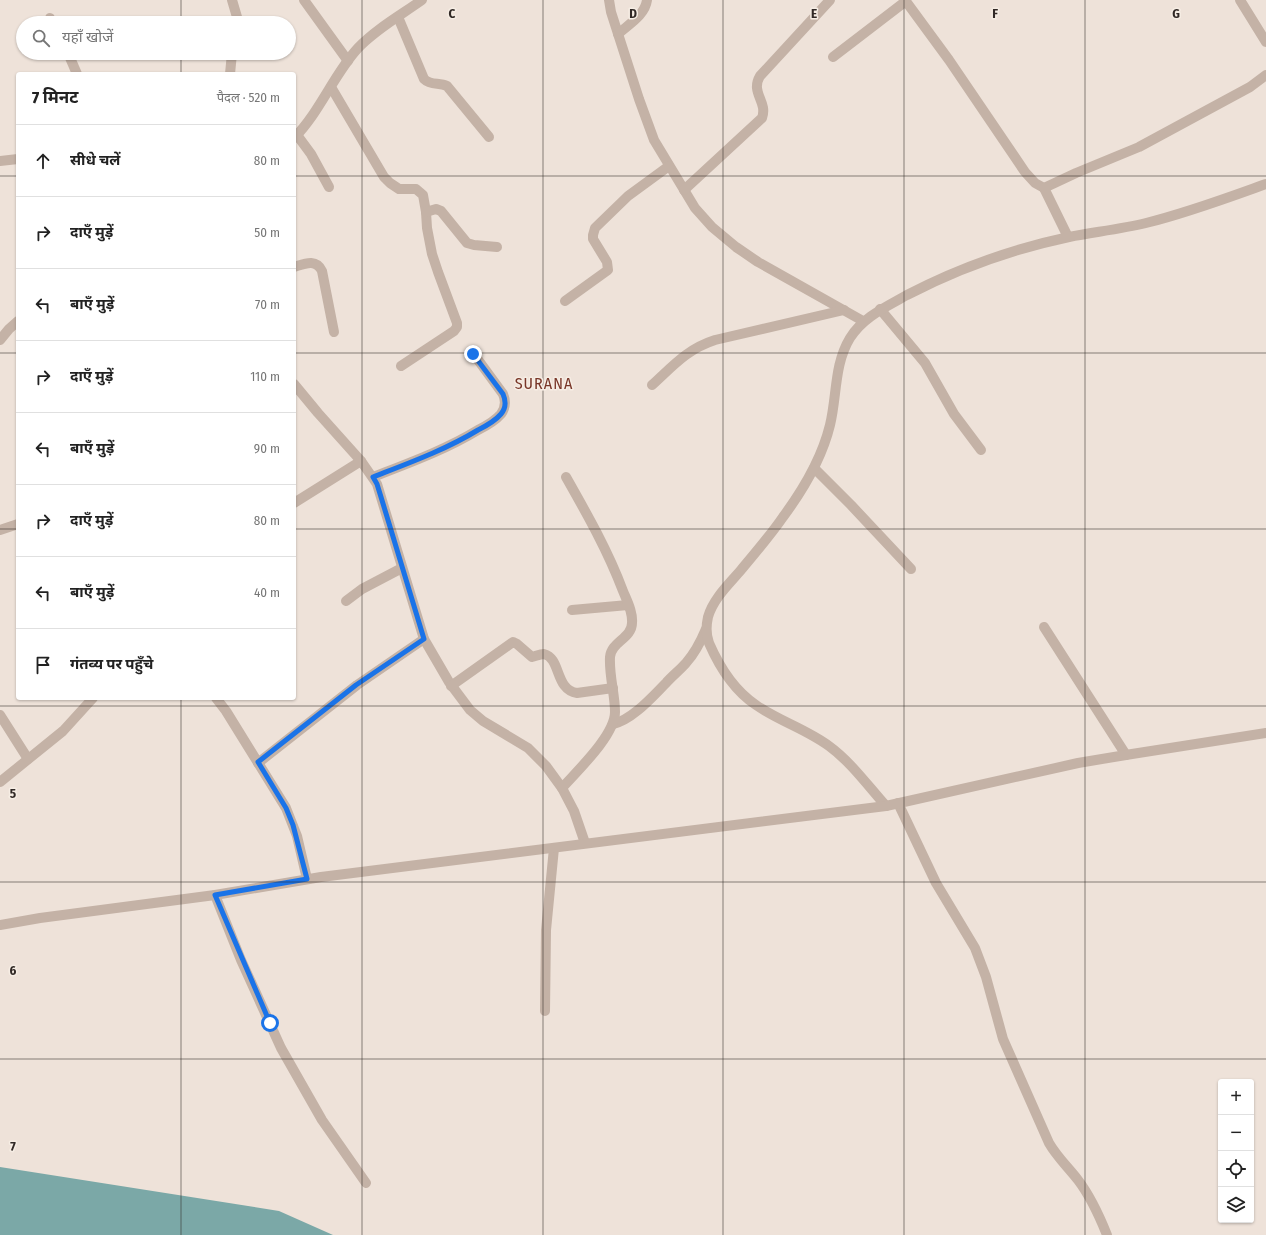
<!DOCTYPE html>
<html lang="hi">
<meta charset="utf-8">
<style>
:root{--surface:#fff;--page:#f6f6f6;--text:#222;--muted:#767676;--line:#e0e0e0}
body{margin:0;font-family:"Fira Sans Condensed","Noto Sans Devanagari",sans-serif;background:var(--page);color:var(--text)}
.controls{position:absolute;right:12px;bottom:12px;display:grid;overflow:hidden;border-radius:4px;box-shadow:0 1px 3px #0004}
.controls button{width:36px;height:36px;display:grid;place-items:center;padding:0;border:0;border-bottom:1px solid var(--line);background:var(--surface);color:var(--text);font:20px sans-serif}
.stop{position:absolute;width:12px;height:12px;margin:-9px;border:3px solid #1a73e8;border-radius:50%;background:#fff}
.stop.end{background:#1a73e8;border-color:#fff;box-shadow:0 1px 4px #0008}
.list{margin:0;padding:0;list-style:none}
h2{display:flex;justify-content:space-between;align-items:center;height:52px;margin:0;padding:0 16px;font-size:17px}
h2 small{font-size:13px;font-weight:400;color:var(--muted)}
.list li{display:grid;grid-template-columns:26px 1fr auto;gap:12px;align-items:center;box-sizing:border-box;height:72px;padding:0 16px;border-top:1px solid var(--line)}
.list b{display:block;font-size:15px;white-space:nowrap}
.list em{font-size:13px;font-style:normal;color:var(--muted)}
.icon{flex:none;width:22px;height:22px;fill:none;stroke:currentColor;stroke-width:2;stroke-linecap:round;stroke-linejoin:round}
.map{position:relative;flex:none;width:1266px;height:1235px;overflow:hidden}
.search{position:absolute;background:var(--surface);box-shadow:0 1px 3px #0004;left:16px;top:16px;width:280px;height:44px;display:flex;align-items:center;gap:10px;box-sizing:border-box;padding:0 14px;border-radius:22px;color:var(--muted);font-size:15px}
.panel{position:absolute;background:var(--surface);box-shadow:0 1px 3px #0004;left:16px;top:72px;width:280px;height:628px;border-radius:4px}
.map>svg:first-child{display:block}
</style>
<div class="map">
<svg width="1266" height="1235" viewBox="0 0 1266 1235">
<rect width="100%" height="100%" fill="#eee2d9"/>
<polygon fill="#7ba8a7" points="0,1167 279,1211 333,1235 0,1235"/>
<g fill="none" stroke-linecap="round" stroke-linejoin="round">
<g stroke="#c4b2a6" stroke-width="10">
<polyline points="232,0 237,17 237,23"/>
<polyline points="304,0 348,61"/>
<polyline points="609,0 611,12 639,99 654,140 695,208 712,227 736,247 758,262 863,321"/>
<polyline points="905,0 949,60 1025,172 1035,183 1044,188"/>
<polyline points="1240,0 1266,42"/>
<path d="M398,17l26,62c7,7 15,3 23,7l42,51"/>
<polyline points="50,18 52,23"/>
<path d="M618,34c11,-10 27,-19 29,-34"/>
<polyline points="68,53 77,74"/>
<polyline points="833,57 906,1"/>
<polyline points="230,74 232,53"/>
<polyline points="331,87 384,177 390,183 399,189 416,189 423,195 426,212 427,228 432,254 438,272 457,323 457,327 454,331 401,366"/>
<polyline points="297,135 311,154 329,187"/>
<path d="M294,138c26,-26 40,-64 64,-90 18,-19 43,-33 64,-48"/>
<polyline points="0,161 18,159"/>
<path d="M684,190l78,-72c6,-17 -12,-25 -2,-42l70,-76"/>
<polyline points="426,212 436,209 441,211 467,243 474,245 497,247"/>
<polyline points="1068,237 1044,188 1076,173 1139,147 1250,87 1266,75"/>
<path d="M294,267c10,-3 22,-9 28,4l12,61"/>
<polyline points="565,301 608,270 607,262 593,239 593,235 595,228 628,196 669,166"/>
<polyline points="880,309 925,363 954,414 981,450"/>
<polyline points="0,340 9,329 18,321"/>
<polyline points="294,384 318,413 361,461 377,484 424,639 449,682 470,710 483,721 528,748 546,766 562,788 574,811 585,843"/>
<path d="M652,385c21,-19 35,-36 63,-45l129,-30"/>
<polyline points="814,468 851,505 911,569"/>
<path d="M373,477c36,-14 72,-27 105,-47 8,-4 17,-9 23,-16 5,-7 5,-13 2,-20l-30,-41"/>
<polyline points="294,503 361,461"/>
<polyline points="0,530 18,524"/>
<polyline points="346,601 362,589 402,568"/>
<polyline points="572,610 628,605"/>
<polyline points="1044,627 1126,755"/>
<path d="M451,686l62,-44 4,2 15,13c4,-1 8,-3 12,-3 17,4 11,36 33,39l36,-5"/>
<polyline points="216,698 226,711 286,808 297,836 307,879"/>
<polyline points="0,715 28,759"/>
<path d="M613,724c19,-4 39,-27 53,-41 6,-7 14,-13 20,-20 9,-10 15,-22 20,-34"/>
<polyline points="258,763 357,685 424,639"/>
<polyline points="0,782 63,731 93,698"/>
<path d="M562,788c16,-18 53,-53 53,-76 0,-18 -6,-36 -5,-55 1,-15 22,-19 22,-34 1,-11 -5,-22 -9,-32 -15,-40 -36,-77 -57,-114"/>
<path d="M898,803l38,80 39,65 11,29 17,62 46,104c8,14 19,24 29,37 13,17 21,35 29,55"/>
<path d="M886,806c-18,-20 -35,-44 -57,-60 -23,-17 -50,-25 -73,-41 -21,-14 -37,-39 -47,-62 -3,-8 -3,-17 -1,-26 5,-18 21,-33 33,-47 14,-17 29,-34 42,-53 20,-27 39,-59 47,-92 7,-28 4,-61 20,-87 13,-21 36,-31 57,-43 52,-27 105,-46 162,-58 26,-5 52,-8 77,-14 41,-10 81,-25 120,-39"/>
<polyline points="215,895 241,960 281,1048 322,1120 366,1183"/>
<polyline points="545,1011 546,930 554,848"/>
</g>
<polyline stroke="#c4b2a6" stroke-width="10" points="0,925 40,918 215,895 321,877 886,806 1078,763 1132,754 1266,733"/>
</g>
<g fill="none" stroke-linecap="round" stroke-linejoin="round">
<path stroke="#1a73e8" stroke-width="5" d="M270,1023l-55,-128 92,-16 -14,-54 -7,-17 -28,-46 98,-77 68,-46 -43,-142 -4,-13 -4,-7c36,-14 72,-27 105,-47 8,-4 17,-9 23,-16 5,-6 5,-13 2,-20l-30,-40"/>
</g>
<path fill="none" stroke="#312926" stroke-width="1" stroke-opacity="0.55" d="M181,0v23M362,0v1235M543,0v1235M723,0v1235M904,0v1235M1085,0v1235M181,53v21M0,176h18M294,176h972M0,353h18M294,353h972M0,529h18M294,529h972M181,698v537M0,706h1266M0,882h1266M0,1059h1266"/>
<g text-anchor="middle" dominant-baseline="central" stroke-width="3" stroke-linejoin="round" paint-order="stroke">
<g font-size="16" letter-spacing="1" fill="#783628" stroke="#f6ede4">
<text x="544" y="383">SURANA</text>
</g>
</g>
<g font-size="13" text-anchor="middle" font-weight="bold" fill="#312926" stroke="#f6ede4" stroke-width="3" stroke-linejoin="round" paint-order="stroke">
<text x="452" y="18">C</text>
<text x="633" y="18">D</text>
<text x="814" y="18">E</text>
<text x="995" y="18">F</text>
<text x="1176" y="18">G</text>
<text x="13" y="798">5</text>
<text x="13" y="975">6</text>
<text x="13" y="1151">7</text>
</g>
</svg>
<div class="controls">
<button>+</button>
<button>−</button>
<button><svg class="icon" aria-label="locate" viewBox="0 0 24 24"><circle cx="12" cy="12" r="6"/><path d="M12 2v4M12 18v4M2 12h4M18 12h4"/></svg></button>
<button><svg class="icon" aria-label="layers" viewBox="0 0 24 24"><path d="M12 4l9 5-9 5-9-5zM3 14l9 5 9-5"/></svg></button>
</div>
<div class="stop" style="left:270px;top:1023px"></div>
<div class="stop end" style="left:473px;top:354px"></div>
<div class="search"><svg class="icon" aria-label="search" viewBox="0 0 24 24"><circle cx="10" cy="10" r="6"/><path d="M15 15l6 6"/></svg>यहाँ खोजें</div>
<section class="panel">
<h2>7 मिनट<small>पैदल · 520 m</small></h2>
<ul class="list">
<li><svg class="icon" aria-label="ahead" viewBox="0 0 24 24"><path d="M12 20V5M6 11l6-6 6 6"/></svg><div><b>सीधे चलें</b></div><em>80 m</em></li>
<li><svg class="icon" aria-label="right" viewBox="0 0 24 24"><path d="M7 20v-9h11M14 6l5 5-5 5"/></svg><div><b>दाएँ मुड़ें</b></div><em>50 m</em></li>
<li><svg class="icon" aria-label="left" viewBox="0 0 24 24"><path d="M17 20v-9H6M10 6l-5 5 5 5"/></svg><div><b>बाएँ मुड़ें</b></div><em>70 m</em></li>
<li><svg class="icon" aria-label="right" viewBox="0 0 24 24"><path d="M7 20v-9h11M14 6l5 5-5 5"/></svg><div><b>दाएँ मुड़ें</b></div><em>110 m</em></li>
<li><svg class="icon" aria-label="left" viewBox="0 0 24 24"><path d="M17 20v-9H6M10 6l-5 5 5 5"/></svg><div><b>बाएँ मुड़ें</b></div><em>90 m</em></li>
<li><svg class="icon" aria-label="right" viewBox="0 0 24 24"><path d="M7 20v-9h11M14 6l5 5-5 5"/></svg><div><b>दाएँ मुड़ें</b></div><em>80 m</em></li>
<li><svg class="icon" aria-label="left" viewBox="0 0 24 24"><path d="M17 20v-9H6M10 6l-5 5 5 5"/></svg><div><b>बाएँ मुड़ें</b></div><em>40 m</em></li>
<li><svg class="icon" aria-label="arrive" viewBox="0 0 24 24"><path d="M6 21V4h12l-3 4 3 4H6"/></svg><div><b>गंतव्य पर पहुँचे</b></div></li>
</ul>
</section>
</div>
